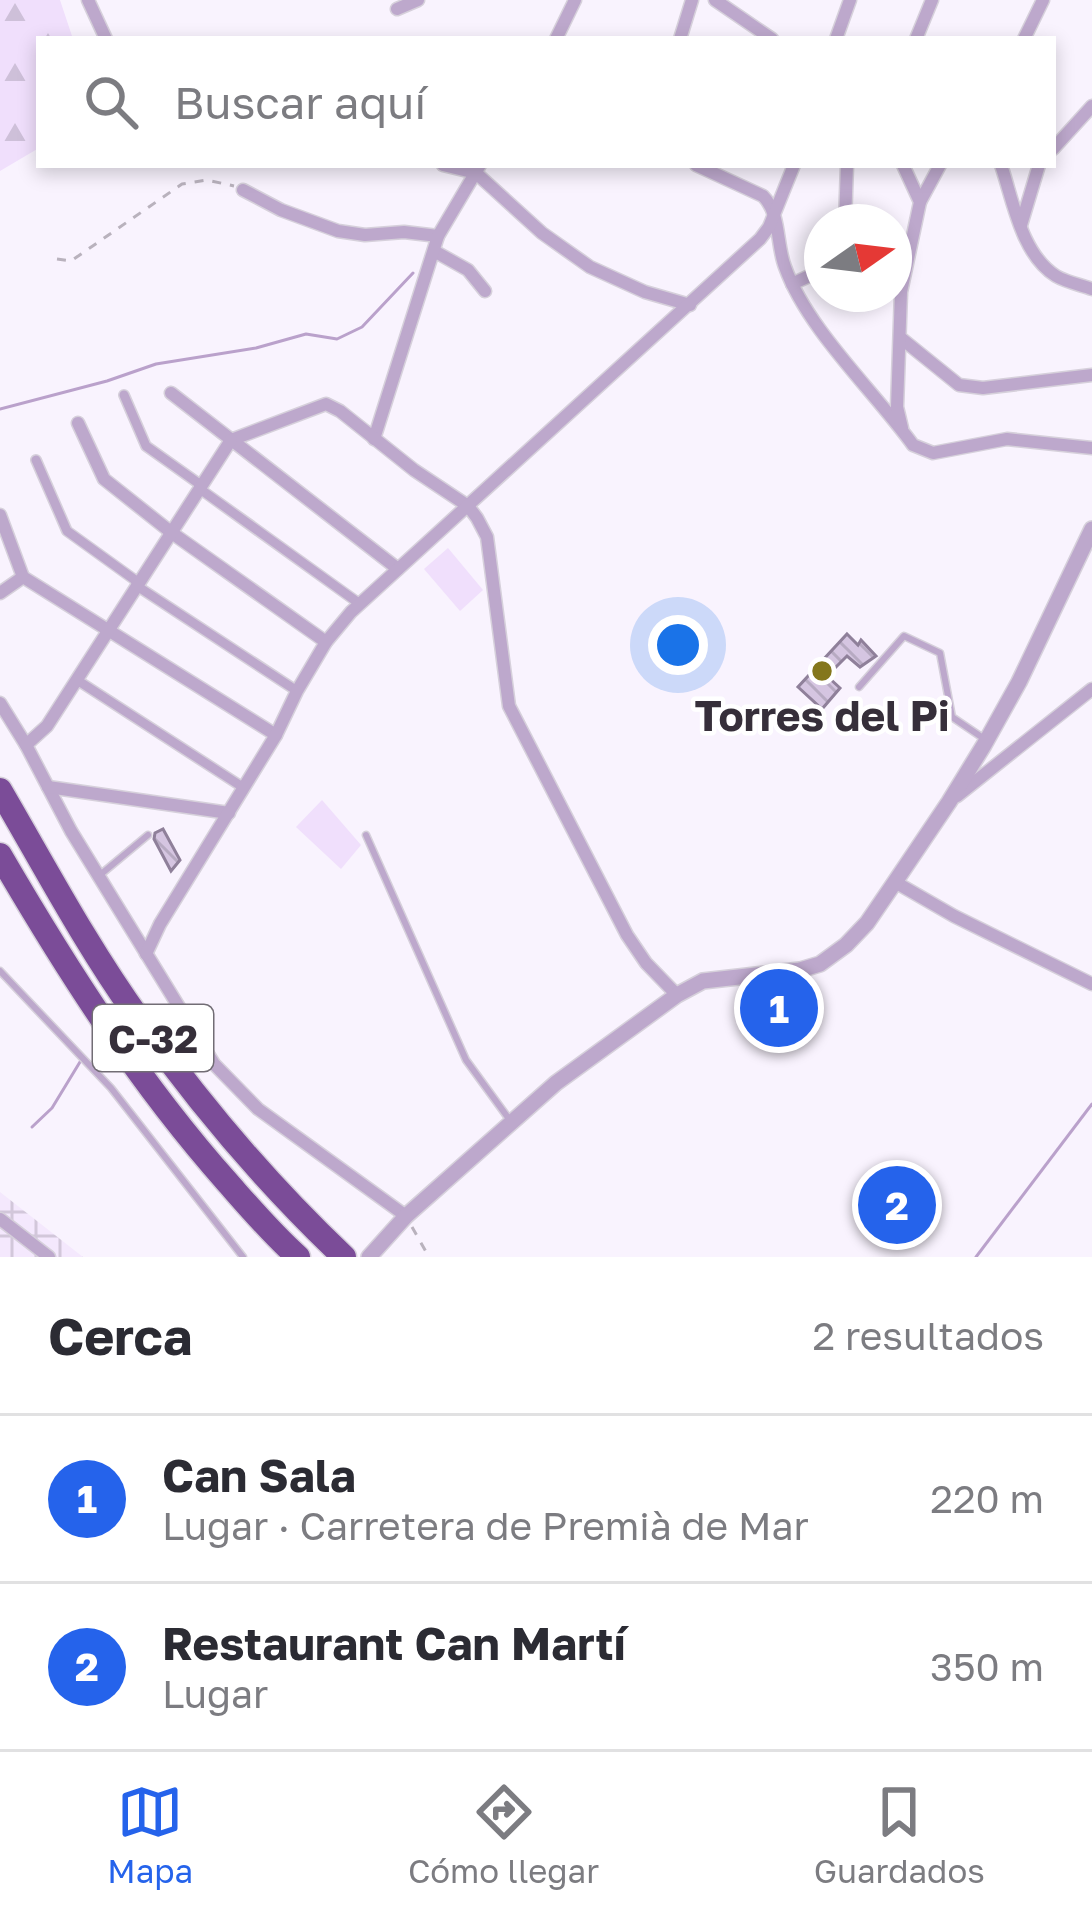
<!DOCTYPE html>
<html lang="es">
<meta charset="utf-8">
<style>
:root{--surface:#fff;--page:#f7f7f7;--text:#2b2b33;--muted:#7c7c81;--line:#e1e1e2;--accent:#2563eb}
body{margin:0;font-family:"Golos Text",sans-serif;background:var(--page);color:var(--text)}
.compass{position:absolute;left:804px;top:204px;width:108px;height:108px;border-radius:50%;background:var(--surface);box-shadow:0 6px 18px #0003;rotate:76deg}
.you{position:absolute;left:678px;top:645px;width:42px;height:42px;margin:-30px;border:9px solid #fff;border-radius:50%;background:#1a73e8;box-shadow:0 0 0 18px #1a73e833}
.badge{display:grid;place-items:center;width:78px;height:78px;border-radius:50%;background:var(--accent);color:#fff;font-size:39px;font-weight:700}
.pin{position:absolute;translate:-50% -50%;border:6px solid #fff;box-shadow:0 3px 12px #0006}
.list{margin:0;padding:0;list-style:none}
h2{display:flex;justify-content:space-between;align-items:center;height:156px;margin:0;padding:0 48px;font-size:51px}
h2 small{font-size:39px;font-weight:400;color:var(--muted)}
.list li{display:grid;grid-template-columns:78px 1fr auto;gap:36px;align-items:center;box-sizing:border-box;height:168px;padding:0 48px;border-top:3px solid var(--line)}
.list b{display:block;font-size:45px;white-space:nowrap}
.list p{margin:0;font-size:39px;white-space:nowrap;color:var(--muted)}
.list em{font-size:39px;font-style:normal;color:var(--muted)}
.icon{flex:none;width:66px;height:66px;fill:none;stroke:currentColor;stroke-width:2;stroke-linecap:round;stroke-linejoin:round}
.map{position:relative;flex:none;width:1092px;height:1257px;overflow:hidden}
.search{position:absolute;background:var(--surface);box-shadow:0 6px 18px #0003;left:36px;right:36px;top:36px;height:132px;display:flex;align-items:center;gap:30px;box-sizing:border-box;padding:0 42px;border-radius:0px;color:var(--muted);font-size:45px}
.sheet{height:492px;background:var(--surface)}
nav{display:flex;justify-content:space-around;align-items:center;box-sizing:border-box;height:168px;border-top:3px solid var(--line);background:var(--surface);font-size:33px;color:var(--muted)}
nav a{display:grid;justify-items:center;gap:6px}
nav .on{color:var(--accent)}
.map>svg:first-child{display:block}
</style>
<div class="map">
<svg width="1092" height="1257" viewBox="0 0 1092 1257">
<defs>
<pattern id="industrial-grid" width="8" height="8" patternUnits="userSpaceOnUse" patternTransform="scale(3)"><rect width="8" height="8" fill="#f4e8fd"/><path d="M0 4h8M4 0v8" fill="none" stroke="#d2c7da"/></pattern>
<pattern id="forest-firs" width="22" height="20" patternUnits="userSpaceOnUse" patternTransform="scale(3)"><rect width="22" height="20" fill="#f0dffc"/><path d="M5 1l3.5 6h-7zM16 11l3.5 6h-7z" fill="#cec0d9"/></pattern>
<pattern id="building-back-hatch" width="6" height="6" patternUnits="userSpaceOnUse" patternTransform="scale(3)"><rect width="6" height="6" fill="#d5c5e1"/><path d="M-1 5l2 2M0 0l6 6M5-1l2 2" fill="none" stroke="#b7aac2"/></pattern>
</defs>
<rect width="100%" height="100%" fill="#f9f3fe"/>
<polygon fill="url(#industrial-grid)" points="0,1192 83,1257 0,1257"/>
<polygon fill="url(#forest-firs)" points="0,0 60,0 73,39 39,39 39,148 0,171"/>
<g fill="#f0dffc">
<polygon points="448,548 483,590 460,611 424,569"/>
<polygon points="322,800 361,845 341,869 296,827"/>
</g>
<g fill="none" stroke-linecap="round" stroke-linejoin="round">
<g stroke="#baa1cb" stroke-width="3">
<polyline points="0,409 107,381 156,364 256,348 306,334 337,339 362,327 413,273"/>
<polyline points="32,1127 52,1108 83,1057"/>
<polyline points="976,1257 1092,1104"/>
</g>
</g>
<g fill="url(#building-back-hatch)" stroke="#8f809a" stroke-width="3">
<polygon points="847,634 858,645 861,640 876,656 860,667 847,656 827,676 840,688 822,709 798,687"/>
<polygon points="163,829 180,860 171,871 154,839 155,833"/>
<polygon points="789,989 801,1010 769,1028 757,1006"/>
<polygon points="885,1188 917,1200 910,1221 878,1210"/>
</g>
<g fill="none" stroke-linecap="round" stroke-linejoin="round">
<g stroke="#d6d0db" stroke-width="9">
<g id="service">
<polyline points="859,687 904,636 940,653 952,717 983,738"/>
<polyline points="366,835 466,1060 509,1119"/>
<polyline points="100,875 148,835"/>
<polyline points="0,971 111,1088 243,1257"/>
</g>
</g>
<g stroke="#d6d0db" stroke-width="12">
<g id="pedestrian">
<polyline points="124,395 146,446 198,483 200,489 360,604"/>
<polyline points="36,460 67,531 135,580 137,586 297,691"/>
<polyline points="77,680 244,788"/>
</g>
</g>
<g stroke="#d6d0db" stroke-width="15">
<g id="minor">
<polyline points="88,0 106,39"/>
<polyline points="715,0 772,39"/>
<polyline points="397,9 418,0"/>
<polyline points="556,39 575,0"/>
<polyline points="680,39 692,0"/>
<polyline points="836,39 850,0"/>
<polyline points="916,39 932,0"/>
<polyline points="1024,39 1043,0"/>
<polyline points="1053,149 1092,106"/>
<polyline points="443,165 476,173 542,233 590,267 645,292 690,305"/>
<path d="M696,165l67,31c18,18 13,48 22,71 22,62 89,124 128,178l20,8 74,-14 85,9"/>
<path d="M1001,165c12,35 20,89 55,111 10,6 25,9 36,13"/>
<polyline points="243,190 281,210 338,231 365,235 404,232 438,236"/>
<polyline points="920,202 940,165"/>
<polyline points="845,222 847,165"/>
<polyline points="1021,225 1039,165"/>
<polyline points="434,251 468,270 485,291"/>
<polyline points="792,284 822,270"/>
<polyline points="902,339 959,385 983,388 1092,375"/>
<polyline points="171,393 398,569"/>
<polyline points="78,423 104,479 172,533 326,642"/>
<polyline points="902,428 897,407 901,292 920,202 903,165"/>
<polyline points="374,439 438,236 480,165"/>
<polyline points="231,440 326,404 340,411 414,470 468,506 477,518 487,537 509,706 627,935 646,963 677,995"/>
<polyline points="0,515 23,577 276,735"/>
<polyline points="0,593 23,577"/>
<polyline points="0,703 26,745 71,831 214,1064 258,1109 406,1216"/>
<polyline points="26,745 47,726 231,440"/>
<polyline points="48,787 229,813"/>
<polyline points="957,796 1092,689"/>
<polyline points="895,882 954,916 1092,984"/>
<polyline points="146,954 160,924 276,735 297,691 326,642 351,612 760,239 769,227 794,165"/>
<polyline points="0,1219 49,1257"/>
</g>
</g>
<g stroke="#d6d0db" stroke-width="18">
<polyline id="tertiary" points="369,1257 406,1216 556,1083 677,995 703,981 800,970 820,964 846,945 867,923 895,882 949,802 984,745 1019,682 1092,529"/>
</g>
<g stroke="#d6d0db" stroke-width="27">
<g id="motorway">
<path d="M0,790c45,77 87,157 139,229 61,86 129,166 205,238"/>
<path d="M0,855c67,115 139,228 228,328 22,25 44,51 70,74"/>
</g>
</g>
<g stroke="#b9b2bd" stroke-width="3" stroke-dasharray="9 9" stroke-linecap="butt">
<polyline points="57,259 71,261 182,184 207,180 234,186"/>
<polyline points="412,1227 429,1257"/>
</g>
<use href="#service" stroke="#bda8cc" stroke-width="6"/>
<use href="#pedestrian" stroke="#bda8cc" stroke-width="9"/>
<use href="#minor" stroke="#bda8cc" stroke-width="12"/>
<use href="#tertiary" stroke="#bda8cc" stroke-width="15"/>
<use href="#motorway" stroke="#7b4c98" stroke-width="24"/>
</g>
<circle fill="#84771c" stroke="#fff" stroke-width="4.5" cx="822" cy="671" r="12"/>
<g text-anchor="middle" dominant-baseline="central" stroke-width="9" stroke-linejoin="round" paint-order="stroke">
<rect fill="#fff" stroke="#726d75" stroke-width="3" x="93" y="1005" width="120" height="66" rx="9"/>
<g font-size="39" font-weight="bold" fill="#362f3a">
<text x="153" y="1038">C-32</text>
</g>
<g font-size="42" font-weight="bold" fill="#362f3a" stroke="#fff">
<text x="822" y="715">Torres del Pi</text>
</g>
</g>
</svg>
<svg class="compass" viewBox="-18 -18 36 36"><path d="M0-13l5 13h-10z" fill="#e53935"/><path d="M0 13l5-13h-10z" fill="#7c7c81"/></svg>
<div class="you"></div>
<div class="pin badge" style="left:779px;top:1008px">1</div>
<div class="pin badge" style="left:897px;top:1205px">2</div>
<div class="search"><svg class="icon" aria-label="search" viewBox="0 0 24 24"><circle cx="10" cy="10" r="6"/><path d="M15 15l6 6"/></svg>Buscar aquí</div>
</div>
<section class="sheet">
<h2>Cerca<small>2 resultados</small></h2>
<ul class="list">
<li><span class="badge">1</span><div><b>Can Sala</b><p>Lugar · Carretera de Premià de Mar</p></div><em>220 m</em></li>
<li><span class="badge">2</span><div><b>Restaurant Can Martí</b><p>Lugar</p></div><em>350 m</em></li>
</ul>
</section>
<nav>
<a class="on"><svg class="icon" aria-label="map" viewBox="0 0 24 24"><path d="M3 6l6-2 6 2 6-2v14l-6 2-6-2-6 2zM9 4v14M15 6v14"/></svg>Mapa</a>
<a><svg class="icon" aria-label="directions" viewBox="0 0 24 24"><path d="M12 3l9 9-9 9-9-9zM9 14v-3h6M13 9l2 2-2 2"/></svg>Cómo llegar</a>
<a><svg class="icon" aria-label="saved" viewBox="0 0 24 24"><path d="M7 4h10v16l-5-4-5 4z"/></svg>Guardados</a>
</nav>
